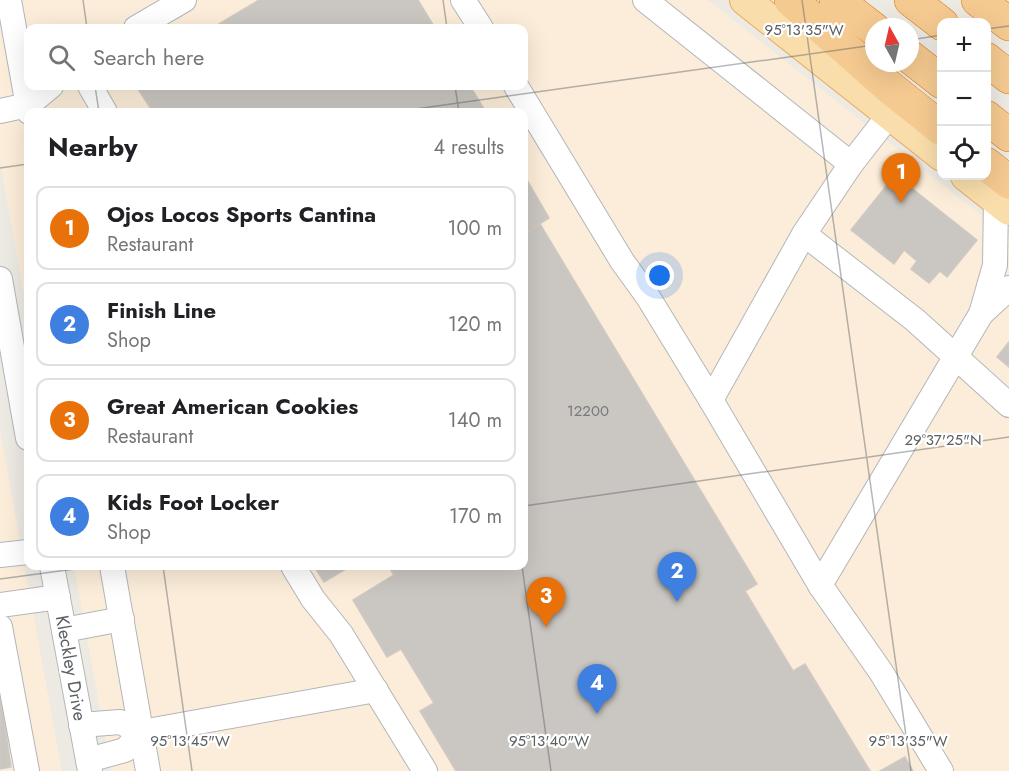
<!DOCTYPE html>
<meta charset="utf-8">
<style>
:root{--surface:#fff;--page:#f2f2f2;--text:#202124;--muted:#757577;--line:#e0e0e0;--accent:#0f766e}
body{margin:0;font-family:Jost,sans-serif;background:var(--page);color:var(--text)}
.controls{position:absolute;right:18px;top:18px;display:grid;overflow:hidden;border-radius:12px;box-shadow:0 6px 24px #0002}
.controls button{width:54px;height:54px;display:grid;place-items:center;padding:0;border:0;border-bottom:2px solid var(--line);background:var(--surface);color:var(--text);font:30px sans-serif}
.compass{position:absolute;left:865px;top:18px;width:54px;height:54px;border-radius:50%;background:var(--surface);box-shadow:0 6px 24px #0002;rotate:352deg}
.you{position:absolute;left:660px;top:276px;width:21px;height:21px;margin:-15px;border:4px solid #fff;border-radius:50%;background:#1a73e8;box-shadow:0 0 0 9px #1a73e833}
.badge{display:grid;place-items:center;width:39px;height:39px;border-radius:50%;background:var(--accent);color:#fff;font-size:20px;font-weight:700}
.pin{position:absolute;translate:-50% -50px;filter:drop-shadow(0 2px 3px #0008)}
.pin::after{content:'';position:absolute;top:32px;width:21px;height:18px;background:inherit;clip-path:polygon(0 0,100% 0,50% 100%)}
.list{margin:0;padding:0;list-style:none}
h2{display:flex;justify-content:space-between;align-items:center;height:78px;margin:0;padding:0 24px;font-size:26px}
h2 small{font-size:20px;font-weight:400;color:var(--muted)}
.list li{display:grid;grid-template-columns:39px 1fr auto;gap:18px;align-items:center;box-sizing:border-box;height:84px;margin:0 12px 12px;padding:0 12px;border:2px solid var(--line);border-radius:12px}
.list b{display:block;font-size:22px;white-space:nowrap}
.list p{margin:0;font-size:20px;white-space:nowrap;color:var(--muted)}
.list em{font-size:20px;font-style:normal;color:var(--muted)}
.icon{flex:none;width:33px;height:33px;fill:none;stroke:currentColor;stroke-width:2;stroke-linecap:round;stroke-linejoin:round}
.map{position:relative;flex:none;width:1009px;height:771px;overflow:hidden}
.search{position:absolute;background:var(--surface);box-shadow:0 6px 24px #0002;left:24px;top:24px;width:504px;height:66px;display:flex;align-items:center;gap:15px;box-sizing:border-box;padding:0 21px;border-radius:12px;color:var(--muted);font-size:22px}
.panel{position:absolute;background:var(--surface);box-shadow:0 6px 24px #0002;left:24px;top:108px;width:504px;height:462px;border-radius:12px}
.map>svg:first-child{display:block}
</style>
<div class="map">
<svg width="1009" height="771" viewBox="0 0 1009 771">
<rect width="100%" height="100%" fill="#ede9e3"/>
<g fill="#fbedd9" fill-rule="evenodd">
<path d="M0,0h708l301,237v534h-898l-37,-205h450v-454h-496v206l-28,-156zM28,28h496v58h-496z"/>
<polygon points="0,430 62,771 0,771"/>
</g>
<g fill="#cac6c2" stroke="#d1c9c2" stroke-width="1.5">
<polygon points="259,0 418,0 435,28 212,28"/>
<polygon points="136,86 470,86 486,112 153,112"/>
<polygon points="524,175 549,218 524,234"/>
<polygon points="895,175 977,240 947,277 940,271 929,283 911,269 917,261 904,250 894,264 851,230"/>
<polygon points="540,224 757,584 745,591 793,671 805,664 870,771 456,771 420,711 434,703 401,649 387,657 353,600 394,575 388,566 524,566 524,234"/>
<polygon points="1009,342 1009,367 997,357"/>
<polygon points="314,566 351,566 324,582"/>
<polygon points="0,693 11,767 0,769"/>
<polygon points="905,757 913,771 880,771"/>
</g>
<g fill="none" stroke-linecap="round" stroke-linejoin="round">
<g stroke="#b3b6b9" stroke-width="26">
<g id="minor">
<polyline points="9,0 29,112"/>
<polyline points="463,0 481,28"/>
<polyline points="645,0 851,164 804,234 915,320 1009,405"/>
<polyline points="136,28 184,0"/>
<polyline points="90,86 105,112"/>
<polyline points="516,86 622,261 648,297 711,400 820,585 881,672 941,771"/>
<polyline points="0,111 28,105 51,86"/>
<polyline points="851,164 890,114"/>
<polyline points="0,279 28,438"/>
<polyline points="981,314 1009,288"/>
<polyline points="711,400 804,234"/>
<polyline points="0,555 28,552"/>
<polyline points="52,566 90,771"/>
<polyline points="112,566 148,771"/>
<polyline points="293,566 313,599 341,634 425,771"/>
<polyline points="820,585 981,314 995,265 996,199"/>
<polyline points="0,605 58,597"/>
<polyline points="0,627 27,771"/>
<polyline points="64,630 122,619"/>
<polyline points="81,725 120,722 142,732 376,690"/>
<polyline points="88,760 125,750 142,732"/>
</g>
</g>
<g stroke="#e7a961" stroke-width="32">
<g id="major">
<polyline points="745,0 942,156"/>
<polyline points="966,176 1009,210"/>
</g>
</g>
<g stroke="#e07910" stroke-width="34">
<g id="highway">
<polyline points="791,0 888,86 942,129"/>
<polyline points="836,0 874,29"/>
<polyline points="911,0 942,24"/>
<polyline points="978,0 1009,24"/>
<polyline points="910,57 942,82"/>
<polyline points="986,59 1009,77"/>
<polyline points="986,117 1009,135"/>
<polyline points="986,164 1009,182"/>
</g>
</g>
<use href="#minor" stroke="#fff" stroke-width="24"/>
<use href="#major" stroke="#f9deab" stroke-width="30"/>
<use href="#highway" stroke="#f5ca91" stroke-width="33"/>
</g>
<path fill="none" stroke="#5b6063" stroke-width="1.5" stroke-opacity="0.45" d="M83,0l4,28M443,0l4,28M802,0l109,771M986,29l23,-3M910,40l32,-5M95,86l4,26M455,86l4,26M394,112l480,-67M0,168l28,-4M524,506l485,-69M163,566l29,205M522,566l29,205M0,579l97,-13"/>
<g text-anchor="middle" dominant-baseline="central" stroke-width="4.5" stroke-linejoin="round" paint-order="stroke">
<g font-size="15" fill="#777a7b">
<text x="588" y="411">12200</text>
</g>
<g font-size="18" fill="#5b6063" stroke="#fff">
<text transform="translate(71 668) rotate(80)">Kleckley Drive</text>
</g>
</g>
<g font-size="15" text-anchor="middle" fill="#5b6063" stroke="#fff" stroke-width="4.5" stroke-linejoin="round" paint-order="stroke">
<text x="804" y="35">95°13'35"W</text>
<text x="943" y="445">29°37'25"N</text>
<text x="190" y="746">95°13'45"W</text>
<text x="549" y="746">95°13'40"W</text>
<text x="908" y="746">95°13'35"W</text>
</g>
</svg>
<div class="controls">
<button>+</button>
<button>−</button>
<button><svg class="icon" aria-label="locate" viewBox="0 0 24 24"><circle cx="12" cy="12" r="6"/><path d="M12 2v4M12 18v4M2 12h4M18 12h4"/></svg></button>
</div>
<svg class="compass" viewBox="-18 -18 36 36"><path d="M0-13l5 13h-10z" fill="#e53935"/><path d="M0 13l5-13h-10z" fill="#757577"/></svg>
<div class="you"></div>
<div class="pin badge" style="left:901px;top:203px;background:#e8710a">1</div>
<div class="pin badge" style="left:677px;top:602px;background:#3f7fe0">2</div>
<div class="pin badge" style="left:546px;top:627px;background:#e8710a">3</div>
<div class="pin badge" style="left:597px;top:714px;background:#3f7fe0">4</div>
<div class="search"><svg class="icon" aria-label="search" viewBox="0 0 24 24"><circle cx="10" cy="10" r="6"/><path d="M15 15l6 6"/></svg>Search here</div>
<section class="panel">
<h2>Nearby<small>4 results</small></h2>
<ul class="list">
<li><span class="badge" style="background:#e8710a">1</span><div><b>Ojos Locos Sports Cantina</b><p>Restaurant</p></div><em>100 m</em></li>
<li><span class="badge" style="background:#3f7fe0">2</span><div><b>Finish Line</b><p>Shop</p></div><em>120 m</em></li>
<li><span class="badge" style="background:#e8710a">3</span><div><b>Great American Cookies</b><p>Restaurant</p></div><em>140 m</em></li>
<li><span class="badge" style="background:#3f7fe0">4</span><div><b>Kids Foot Locker</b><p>Shop</p></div><em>170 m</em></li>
</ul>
</section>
</div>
